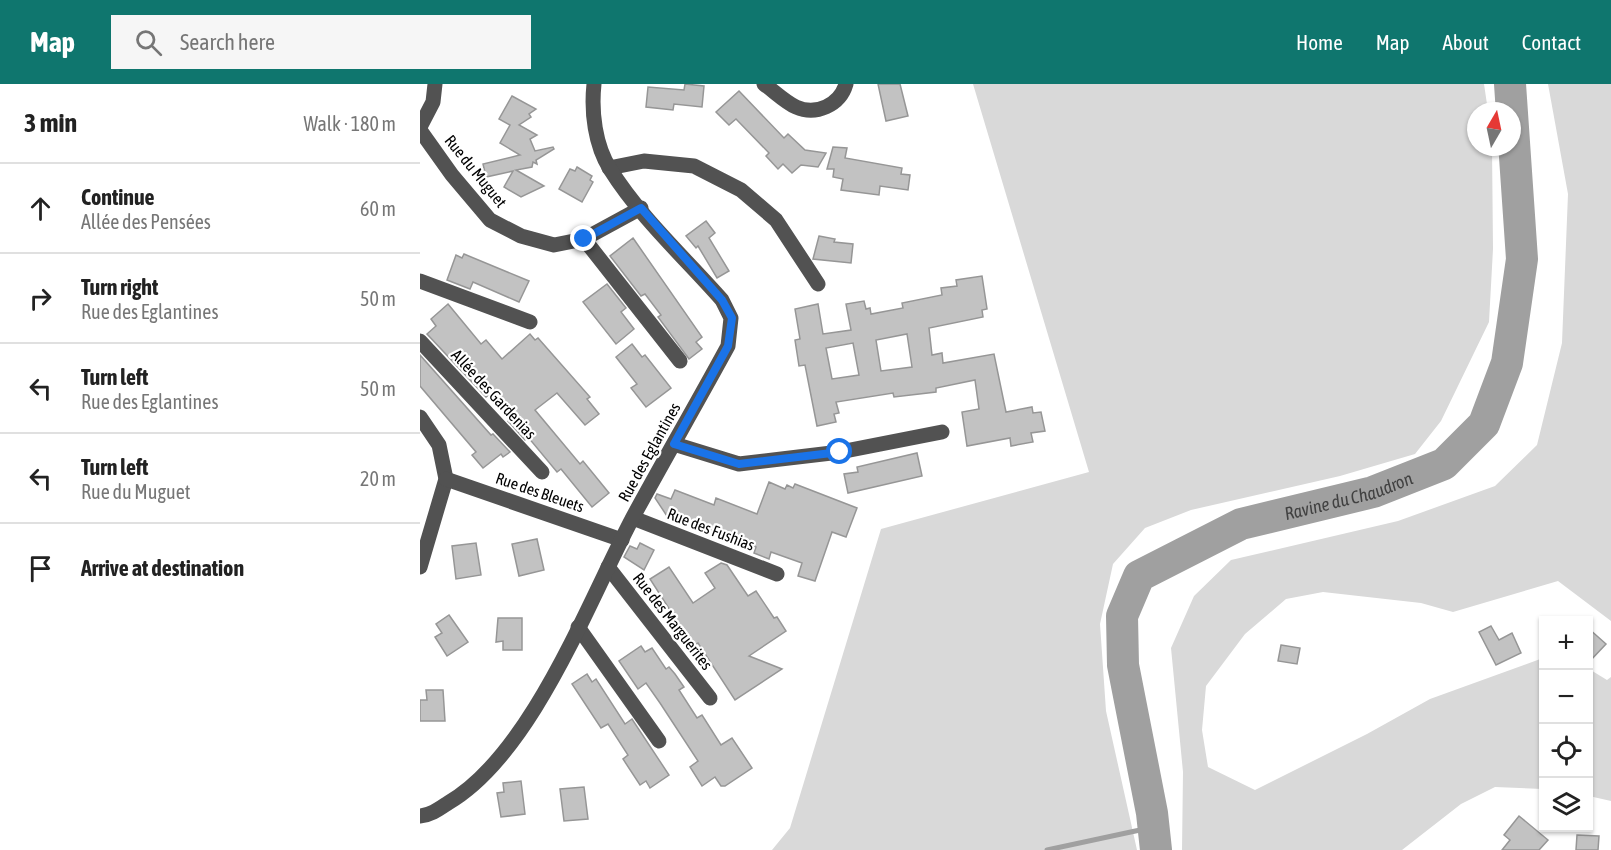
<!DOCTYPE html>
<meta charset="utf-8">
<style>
:root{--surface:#fff;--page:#f6f6f6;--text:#222;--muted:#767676;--line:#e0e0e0;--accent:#0f766e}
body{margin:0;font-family:"Asap Condensed",sans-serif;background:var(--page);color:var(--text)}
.controls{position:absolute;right:18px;bottom:18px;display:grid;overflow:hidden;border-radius:0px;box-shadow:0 2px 4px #0004}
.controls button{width:54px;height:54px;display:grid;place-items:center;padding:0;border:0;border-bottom:2px solid var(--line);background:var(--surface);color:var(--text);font:30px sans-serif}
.compass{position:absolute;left:1047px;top:18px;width:54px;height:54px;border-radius:50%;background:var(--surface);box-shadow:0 2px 4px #0004;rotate:9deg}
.stop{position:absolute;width:18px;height:18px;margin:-14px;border:4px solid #1a73e8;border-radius:50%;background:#fff}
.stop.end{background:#1a73e8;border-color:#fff;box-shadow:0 2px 6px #0008}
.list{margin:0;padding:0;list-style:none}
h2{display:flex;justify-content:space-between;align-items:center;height:78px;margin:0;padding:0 24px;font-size:26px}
h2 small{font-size:20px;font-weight:400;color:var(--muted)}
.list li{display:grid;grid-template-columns:39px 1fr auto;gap:18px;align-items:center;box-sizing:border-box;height:90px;padding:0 24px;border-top:2px solid var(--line)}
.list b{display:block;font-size:22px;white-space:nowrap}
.list p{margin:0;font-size:20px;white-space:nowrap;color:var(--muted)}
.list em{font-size:20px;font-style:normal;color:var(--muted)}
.icon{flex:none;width:33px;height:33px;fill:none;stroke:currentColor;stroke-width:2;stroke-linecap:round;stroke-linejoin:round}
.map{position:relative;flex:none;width:1191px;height:766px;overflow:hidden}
header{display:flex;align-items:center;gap:36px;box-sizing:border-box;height:84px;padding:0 30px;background:var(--accent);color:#fff}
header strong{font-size:28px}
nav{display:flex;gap:33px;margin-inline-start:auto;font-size:21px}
.search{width:420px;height:54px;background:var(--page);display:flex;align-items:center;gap:15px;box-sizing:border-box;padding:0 21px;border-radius:0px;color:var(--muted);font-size:22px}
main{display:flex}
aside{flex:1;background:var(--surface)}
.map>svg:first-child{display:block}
</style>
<header>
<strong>Map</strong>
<div class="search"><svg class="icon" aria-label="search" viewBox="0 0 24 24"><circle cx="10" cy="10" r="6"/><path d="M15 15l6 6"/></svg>Search here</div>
<nav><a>Home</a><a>Map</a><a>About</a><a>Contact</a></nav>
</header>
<main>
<aside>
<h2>3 min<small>Walk · 180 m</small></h2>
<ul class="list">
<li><svg class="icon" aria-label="ahead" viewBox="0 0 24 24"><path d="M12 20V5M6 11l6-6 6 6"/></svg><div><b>Continue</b><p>Allée des Pensées</p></div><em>60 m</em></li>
<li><svg class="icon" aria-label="right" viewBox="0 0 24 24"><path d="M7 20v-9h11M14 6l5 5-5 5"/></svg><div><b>Turn right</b><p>Rue des Eglantines</p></div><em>50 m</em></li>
<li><svg class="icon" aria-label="left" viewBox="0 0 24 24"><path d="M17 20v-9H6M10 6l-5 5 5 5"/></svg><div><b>Turn left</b><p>Rue des Eglantines</p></div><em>50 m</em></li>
<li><svg class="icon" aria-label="left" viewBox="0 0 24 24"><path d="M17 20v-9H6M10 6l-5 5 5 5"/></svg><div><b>Turn left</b><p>Rue du Muguet</p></div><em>20 m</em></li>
<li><svg class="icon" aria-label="arrive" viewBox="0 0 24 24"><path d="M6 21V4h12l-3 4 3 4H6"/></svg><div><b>Arrive at destination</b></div></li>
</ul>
</aside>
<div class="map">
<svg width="1191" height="766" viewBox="0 0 1191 766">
<rect width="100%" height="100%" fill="#fff"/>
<g fill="#d9d9d9">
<polygon points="553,0 1064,0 1068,27 1056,27 1056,63 1072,63 1073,165 1069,238 1021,337 995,370 920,392 771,426 725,444 693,480 680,540 686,627 717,766 352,766 370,744 461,445 669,388"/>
<polygon points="1128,0 1191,0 1191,537 1138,497 1033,528 1001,519 903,508 866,515 825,550 786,602 782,646 788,683 835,706 947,650 1010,615 1123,574 1123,705 1075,703 1041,720 982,766 762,766 763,688 751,564 774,512 811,476 978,437 1075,402 1117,361 1142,259 1148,110"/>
<polygon points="1169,585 1187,596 1191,593 1191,717 1169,712"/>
</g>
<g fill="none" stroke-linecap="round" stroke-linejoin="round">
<polyline stroke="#a0a0a0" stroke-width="5" points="627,766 734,743"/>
<path stroke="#a0a0a0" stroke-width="32" id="s1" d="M736,766l-4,-37 -29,-148 -1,-49 17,-40 102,-52 132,-32 71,-28 40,-40 23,-61 15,-104 -12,-175"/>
</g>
<g fill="#c2c2c2" stroke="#969696" stroke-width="1.5" fill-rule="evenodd">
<polygon points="265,0 284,2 282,23 254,20 253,26 226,23 228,3 264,6"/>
<polygon points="458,0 480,0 488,32 466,37"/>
<polygon points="319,7 364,54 368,50 385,66 406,69 398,83 381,81 372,89 363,80 358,85 346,72 349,69 316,35 309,41 296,28"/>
<polygon points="92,12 116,25 109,30 111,33 99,41 117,51 110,55 115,67 133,63 134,65 116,76 117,80 113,78 112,83 96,86 124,102 101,113 84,103 93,87 66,93 63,80 100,71 80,59 90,41 79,35"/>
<polygon points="413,63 427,64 425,74 482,84 481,90 490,91 488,106 460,102 459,111 421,106 423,95 413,93 414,85 407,85"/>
<polygon points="157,83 172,92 170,96 173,98 162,118 139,105 150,85 155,87"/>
<polygon points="286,137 295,149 289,154 309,187 297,194 278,162 276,164 266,152"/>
<polygon points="399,152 415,155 414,158 433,160 431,179 393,175"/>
<polygon points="213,154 282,253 276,258 282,265 269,275 238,233 241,231 225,210 221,212 190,172"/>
<polygon points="44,170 109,197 99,218 53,198 50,205 27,196 36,171 42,174"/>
<path d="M562,192l5,33 -5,1 1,7 -54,11 3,27 10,-2 1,10 51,-9 12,58 26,-5 1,6 8,-1 4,19 -14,2 2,9 -22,4 -1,-8 -43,8 -5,-34 17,-3 -4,-29 -39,8v4l-42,5 -1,-4 -57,9 3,11 -5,1 2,8 -19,4 -12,-61 -6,1 -4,-26 5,-1 -5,-30 23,-5 5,30 28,-4 -5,-26 18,-3 2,8 4,-1 1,6 32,-6 -1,-5 40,-8 -1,-7 16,-2 -1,-6zM487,250l5,33 -31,4 -5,-31zM433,259l6,32 -27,4 -6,-31z"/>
<polygon points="187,200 206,224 201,228 214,245 196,260 163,218"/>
<polygon points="28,220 61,260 66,256 82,275 110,250 115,256 118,254 170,313 167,315 179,330 165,341 137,309 115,326 160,380 163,377 189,409 172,423 141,385 137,388 108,353 105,356 88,337 92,334 72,309 66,313 7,250 16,242 11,235"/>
<polygon points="212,260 222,273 225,271 251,304 226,323 211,304 217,300 196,273"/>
<polygon points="0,271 71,351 73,350 90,368 83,373 81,370 63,384 52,371 56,368 0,302"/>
<polygon points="497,369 502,392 428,409 424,390 438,388 437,383"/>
<polygon points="349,398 365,405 367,401 373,404 375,400 437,424 426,453 412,448 395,497 378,492 382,479 351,468 349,475 334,469 336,463 247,432 235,414 237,410 251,415 255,406 294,421 296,414 337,430"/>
<polygon points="117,455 124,486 99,492 92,460"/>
<polygon points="56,459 61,491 36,495 32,462"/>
<polygon points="220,459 234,466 224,486 204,473 210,462 217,465"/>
<polygon points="301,479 307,481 328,512 336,507 354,534 357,533 366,547 329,572 362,585 315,616 278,559 273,562 230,495 249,483 273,519 295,504 285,489"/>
<polygon points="29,531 48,558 27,572 15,553 22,549 16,540"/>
<polygon points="78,534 102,534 102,566 83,566 83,557 76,558"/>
<polygon points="1071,542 1079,556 1092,549 1101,569 1076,581 1059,548"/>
<polygon points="1168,544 1186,560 1168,579"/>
<polygon points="861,561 880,564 877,580 858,577"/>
<polygon points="221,562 225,568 232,564 246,585 249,583 255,590 264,603 259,606 277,634 282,631 301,661 312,654 332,684 305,702 301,702 295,693 282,702 270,683 278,677 240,619 226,599 218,605 199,577"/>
<polygon points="167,590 172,598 176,595 205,640 212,635 249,691 230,704 226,697 220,701 203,675 208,671 188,640 181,644 152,600"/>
<polygon points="6,606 23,606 25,637 0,637 0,616 7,616"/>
<polygon points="101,697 105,730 81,733 77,709 84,708 83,699"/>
<polygon points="164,703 168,735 144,737 140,705"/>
<polygon points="1099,732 1128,756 1119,766 1082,766 1090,756 1084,751"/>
<polygon points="1157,751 1179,752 1178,766 1156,766"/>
</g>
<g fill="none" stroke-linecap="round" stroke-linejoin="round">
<g stroke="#525252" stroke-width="15">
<path d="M344,0c10,7 21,18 32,23 20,9 44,-2 50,-23"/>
<polyline points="0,43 13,18 15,0"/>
<polyline points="0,46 32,91 70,136 101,152 134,161 164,155 221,124"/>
<polyline points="189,84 224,77 274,82 321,106 356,136 398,200"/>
<polyline points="164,155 260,277"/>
<polyline points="0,197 110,238"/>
<polyline points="0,257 122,388"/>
<polyline points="0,333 19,361 26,395 0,483"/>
<polyline points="254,360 319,380 420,368 522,348"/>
<polyline points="26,395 202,456"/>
<polyline points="213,434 357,490"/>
<polyline points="188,483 290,614"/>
<polyline points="158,543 239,657"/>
<path d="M0,732c11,-1 19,-7 28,-13 84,-49 140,-201 185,-286 31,-57 64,-114 95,-171l3,-28 -9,-18c-37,-42 -82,-83 -112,-131 -15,-24 -19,-57 -16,-85"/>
</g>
</g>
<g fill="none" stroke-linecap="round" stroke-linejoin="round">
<polyline stroke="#1a73e8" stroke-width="8" points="164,155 221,124 302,216 312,234 308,262 254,360 319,380 420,368"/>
</g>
<g text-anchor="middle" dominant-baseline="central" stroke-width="4.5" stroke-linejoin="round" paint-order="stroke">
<g font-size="16" fill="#000" stroke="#fff">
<text transform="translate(56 87) rotate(51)">Rue du Muguet</text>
<text transform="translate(74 310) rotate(47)">Allée des Gardenias</text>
<text transform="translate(229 368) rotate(-61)">Rue des Eglantines</text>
<text transform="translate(120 408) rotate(19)">Rue des Bleuets</text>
<text transform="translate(291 445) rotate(21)">Rue des Fushias</text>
<text transform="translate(253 537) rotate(52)">Rue des Marguerites</text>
</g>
<g font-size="18" font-style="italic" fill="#414141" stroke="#fff">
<text stroke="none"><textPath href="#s1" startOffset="506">Ravine du Chaudron</textPath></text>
</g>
</g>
</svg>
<div class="controls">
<button>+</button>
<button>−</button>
<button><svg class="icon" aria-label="locate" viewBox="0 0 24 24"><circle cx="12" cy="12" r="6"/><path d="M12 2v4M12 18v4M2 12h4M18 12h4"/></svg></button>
<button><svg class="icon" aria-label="layers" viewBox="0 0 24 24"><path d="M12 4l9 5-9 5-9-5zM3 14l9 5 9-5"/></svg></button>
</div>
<svg class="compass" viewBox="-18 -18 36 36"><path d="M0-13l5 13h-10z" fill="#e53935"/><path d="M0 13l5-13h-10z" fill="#767676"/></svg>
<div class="stop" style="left:420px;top:368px"></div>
<div class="stop end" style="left:164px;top:155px"></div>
</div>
</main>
